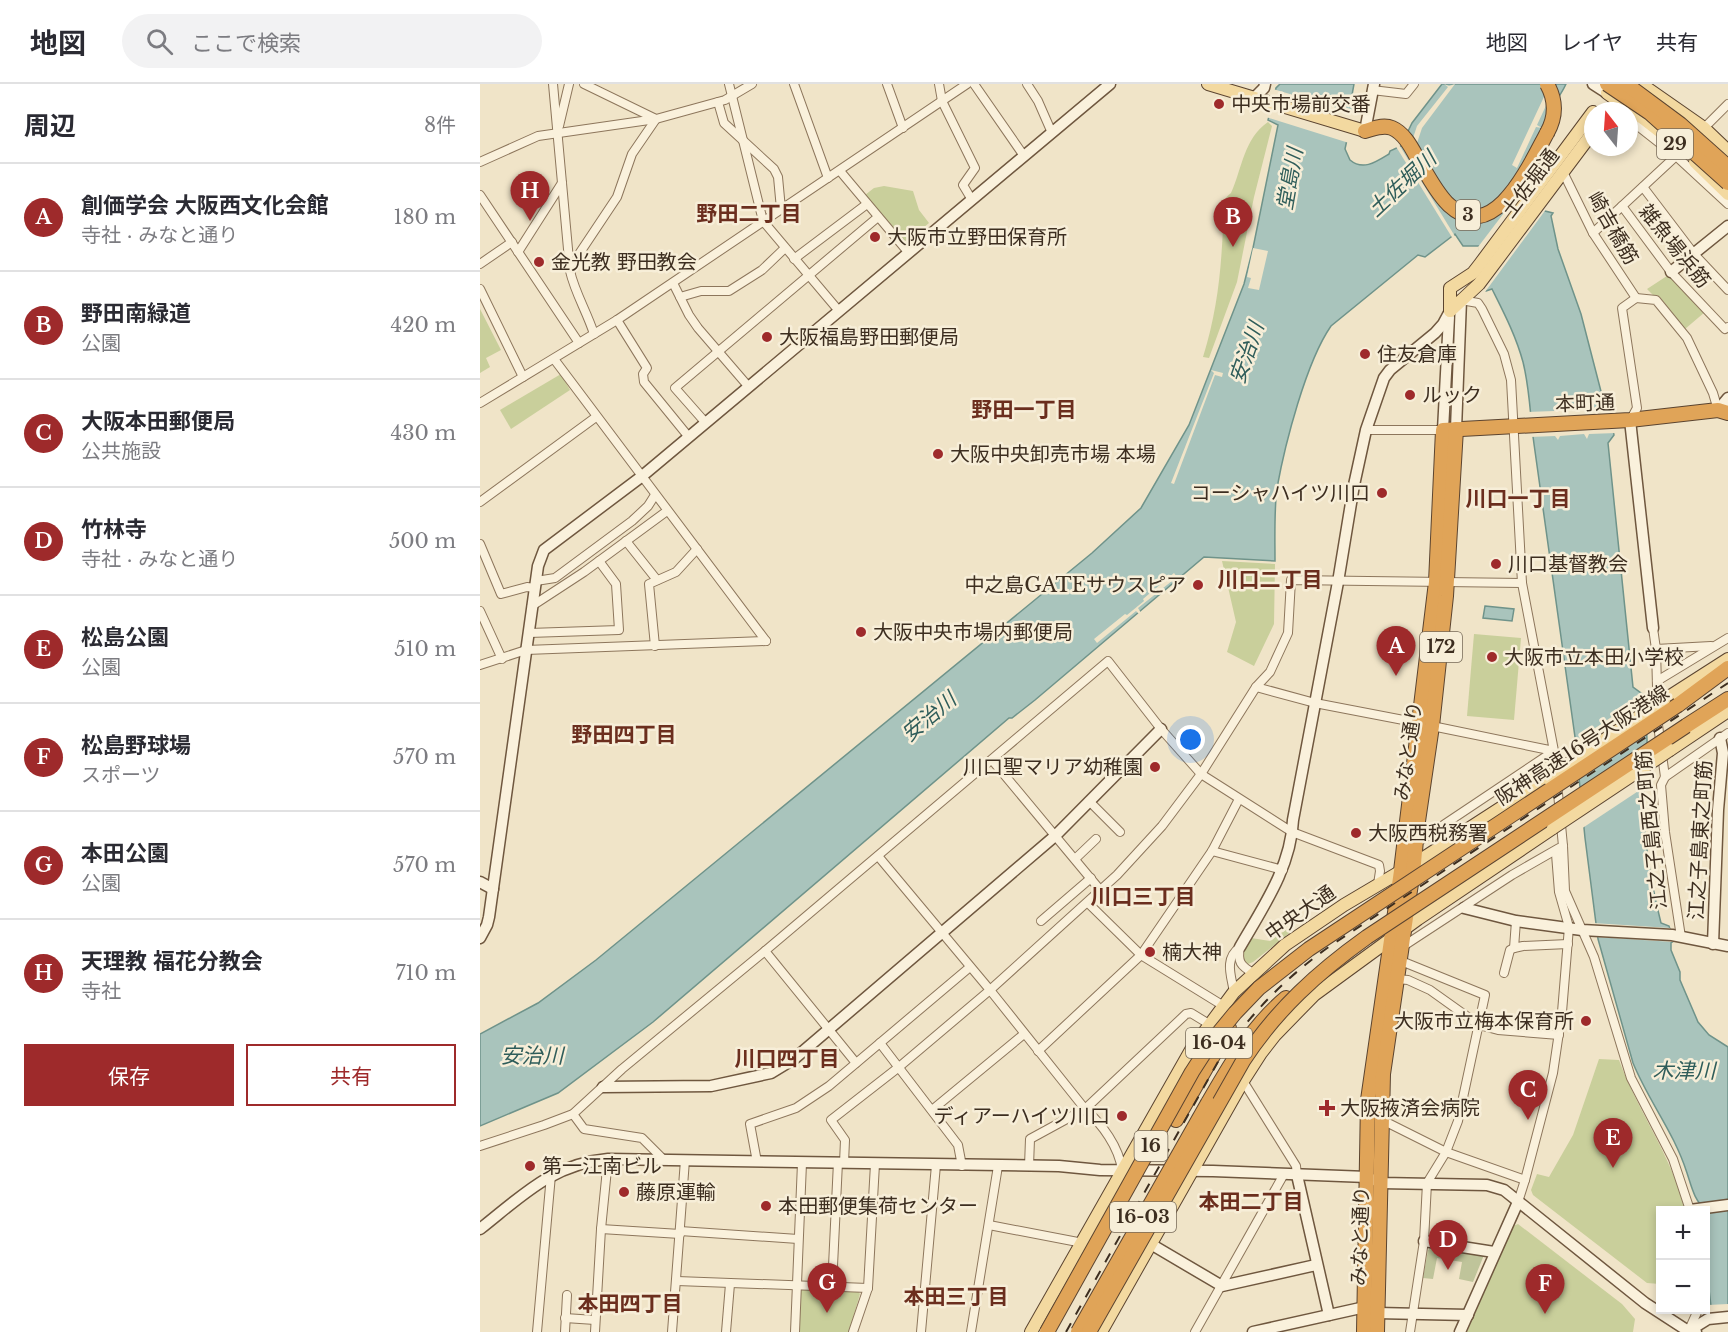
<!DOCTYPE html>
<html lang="ja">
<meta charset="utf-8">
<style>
:root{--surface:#fff;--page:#f2f2f3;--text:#2b2b33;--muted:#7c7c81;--line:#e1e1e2;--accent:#9e2a2b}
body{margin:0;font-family:"Libre Baskerville","Noto Sans JP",serif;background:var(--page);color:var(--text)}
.controls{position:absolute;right:18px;bottom:18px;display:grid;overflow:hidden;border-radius:0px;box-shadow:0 3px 9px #0003}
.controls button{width:54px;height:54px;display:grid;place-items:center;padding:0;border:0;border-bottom:2px solid var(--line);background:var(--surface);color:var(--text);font:30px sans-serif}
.compass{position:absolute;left:1104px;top:18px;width:54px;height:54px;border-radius:50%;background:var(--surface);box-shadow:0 3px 9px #0003;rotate:343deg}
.you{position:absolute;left:711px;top:656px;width:21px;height:21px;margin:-15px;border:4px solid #fff;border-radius:50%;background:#1a73e8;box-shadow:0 0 0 9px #1a73e833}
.badge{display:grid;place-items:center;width:39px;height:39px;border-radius:50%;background:var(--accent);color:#fff;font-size:20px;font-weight:700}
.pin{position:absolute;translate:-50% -50px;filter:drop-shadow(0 2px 3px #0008)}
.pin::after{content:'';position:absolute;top:32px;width:21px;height:18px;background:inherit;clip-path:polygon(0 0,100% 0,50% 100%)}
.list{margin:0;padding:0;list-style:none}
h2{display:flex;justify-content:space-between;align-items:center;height:78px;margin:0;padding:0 24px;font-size:26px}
h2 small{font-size:20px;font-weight:400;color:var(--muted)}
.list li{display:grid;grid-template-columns:39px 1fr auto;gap:18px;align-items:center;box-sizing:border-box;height:108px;padding:0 24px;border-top:2px solid var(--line)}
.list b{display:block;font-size:22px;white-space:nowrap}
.list p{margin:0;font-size:20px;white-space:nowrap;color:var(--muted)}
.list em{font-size:20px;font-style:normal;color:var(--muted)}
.actions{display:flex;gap:12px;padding:18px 24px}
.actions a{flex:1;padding:14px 0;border:2px solid var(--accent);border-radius:0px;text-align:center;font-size:21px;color:var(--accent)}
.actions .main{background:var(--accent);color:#fff}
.icon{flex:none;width:33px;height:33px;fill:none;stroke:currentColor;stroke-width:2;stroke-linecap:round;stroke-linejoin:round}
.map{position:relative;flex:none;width:1248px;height:1248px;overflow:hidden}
header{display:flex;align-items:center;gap:36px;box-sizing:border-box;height:84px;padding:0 30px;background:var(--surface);border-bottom:2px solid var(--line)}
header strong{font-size:28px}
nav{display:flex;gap:33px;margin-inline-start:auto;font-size:21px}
.search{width:420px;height:54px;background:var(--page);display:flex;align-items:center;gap:15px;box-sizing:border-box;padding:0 21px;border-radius:33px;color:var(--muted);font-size:22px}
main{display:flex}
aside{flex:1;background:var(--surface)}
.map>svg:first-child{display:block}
</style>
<header>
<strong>地図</strong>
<div class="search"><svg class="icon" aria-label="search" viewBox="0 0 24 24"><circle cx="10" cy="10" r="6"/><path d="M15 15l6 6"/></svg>ここで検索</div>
<nav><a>地図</a><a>レイヤ</a><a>共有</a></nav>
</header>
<main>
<aside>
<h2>周辺<small>8件</small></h2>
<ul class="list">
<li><span class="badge">A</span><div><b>創価学会 大阪西文化会館</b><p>寺社 · みなと通り</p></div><em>180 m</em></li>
<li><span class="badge">B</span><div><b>野田南緑道</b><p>公園</p></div><em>420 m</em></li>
<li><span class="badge">C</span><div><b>大阪本田郵便局</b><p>公共施設</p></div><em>430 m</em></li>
<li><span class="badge">D</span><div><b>竹林寺</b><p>寺社 · みなと通り</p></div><em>500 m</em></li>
<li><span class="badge">E</span><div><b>松島公園</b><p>公園</p></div><em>510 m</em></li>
<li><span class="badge">F</span><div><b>松島野球場</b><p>スポーツ</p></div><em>570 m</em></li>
<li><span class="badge">G</span><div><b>本田公園</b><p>公園</p></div><em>570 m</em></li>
<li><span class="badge">H</span><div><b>天理教 福花分教会</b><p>寺社</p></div><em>710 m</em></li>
</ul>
<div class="actions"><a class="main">保存</a><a>共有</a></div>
</aside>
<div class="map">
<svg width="1248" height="1248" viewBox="0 0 1248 1248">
<rect width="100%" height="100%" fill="#f0e4c8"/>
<g fill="#c9cf9b">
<path d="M788,38l4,4 -18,71 -17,85 -28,76 -6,-1c14,-45 18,-84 20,-130 1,-14 -5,-24 8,-34 11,-24 13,-55 37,-71z"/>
<polygon points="404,102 433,107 439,126 449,139 425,159 385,111 394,104"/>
<polygon points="1190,190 1225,228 1205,245 1179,212 1173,211 1167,205"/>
<polygon points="0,225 21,266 6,274 10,283 0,289"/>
<polygon points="81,290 90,306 31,345 20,326"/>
<polygon points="742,477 795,480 794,540 774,582 747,568 756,538"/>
<polygon points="994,550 1041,554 1034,636 987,632"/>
<polygon points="810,843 812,847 773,878 768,880 764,878 762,871 771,854 790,857"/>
<path d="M1119,975l20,1c19,52 53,96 66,150h-25v74l-13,-1 -114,-88 -2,-5 6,-16 12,3 24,-42z"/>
<polygon points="1038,1140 1142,1220 1155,1235 1153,1248 987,1248 1033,1142"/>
<polygon points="322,1204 377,1206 380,1210 369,1248 319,1248 319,1208"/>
</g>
<polygon fill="#bfc49a" points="951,1163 1004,1171 993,1198 979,1195 982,1178 957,1174 953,1195 943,1194 948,1166"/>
<g fill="#a9c4bc" stroke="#6f938a" stroke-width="1.5">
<path d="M800,0h74l-4,22 4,1 -9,42 5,11c13,11 26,2 39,-6l1,-3 11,-5 11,-23 30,-39h124c-5,11 -12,19 -17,29 -11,20 -18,41 -23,63l19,35 8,2 -2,3 7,33 23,65 23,89 5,5 5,27 -6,8 25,244 12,9 4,88 -5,4c-2,44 6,91 17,135l8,3 5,15 -3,2v7l9,22v8l18,42 11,13 19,12v285l-17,-26 -5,-41v-55c-12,-10 -14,-22 -19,-37 -13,-41 -38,-71 -54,-110l-35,-124 -13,-101 -10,-101 -41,-293c-4,-28 -4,-54 -11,-82 -7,-26 -19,-49 -31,-73l-6,2 -7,-45h-16l-8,-12 -30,23 -7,-2 -87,71c-25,36 -46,118 -54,162 -3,23 -2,49 -2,73l-71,-4 -169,143 -23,18h-3l-356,304 -95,71 -78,33v-92l58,-31 58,-43 496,-407 49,-45 48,-83 55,-141 9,-36 25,-123 -10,-5 8,-32z"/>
<polygon points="1005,522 1034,525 1032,537 1003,534"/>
</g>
<g fill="#f0e4c8">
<polygon points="964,0 969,2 975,0 942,44 936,62 931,60 937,42 968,3"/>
<polygon points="1070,0 1076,0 1057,41 1062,44 1056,43 1037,84 1032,81"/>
<polygon points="793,5 874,29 876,28 869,59 786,33"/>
<polygon points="918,59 976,154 975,155 973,155 915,61"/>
<polygon points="1049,96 1067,124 1005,208 998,163"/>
<polygon points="773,164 788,167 779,206 768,204 771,194 767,193"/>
<polygon points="731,286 743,289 742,293 735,291 694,400 691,399 734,289"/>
<polygon points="1105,322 1107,325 1132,324 1136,349 1109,350 1107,355 1104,350 1080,352 1078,356 1075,352 1050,353 1047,328 1074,327 1076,323 1078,326 1103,325"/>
<polygon points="694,489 697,493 658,524 661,529 659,530 656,527 617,559 614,555 645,530 647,531 664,517 663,515"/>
<polygon points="1167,609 1169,636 1095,687 1093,659"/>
<polygon points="1171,671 1172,698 1101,745 1098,718"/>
<polygon points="1113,839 1190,844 1194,858 1116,853"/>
<polygon points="1248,1220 1248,1248 1230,1248 1228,1221"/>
</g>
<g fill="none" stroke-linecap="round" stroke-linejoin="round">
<g stroke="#8d765c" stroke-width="10">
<g id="street">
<path d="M73,0l17,187c5,22 17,41 24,63"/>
<polyline points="104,0 174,34"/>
<polyline points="249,0 283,137 359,227"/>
<polyline points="314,0 348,94"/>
<polyline points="407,0 423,44"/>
<polyline points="459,0 462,17 495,84 483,101 492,116"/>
<polyline points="494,0 544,72"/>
<polyline points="547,0 558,17 572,49"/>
<polyline points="892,6 926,10 934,0"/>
<polyline points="238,18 244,39 294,85 298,93 301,125"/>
<polyline points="1149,35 1196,72 1248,120"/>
<polyline points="79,42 89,0"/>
<polyline points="1224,44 1248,20"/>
<polyline points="0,78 58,52 176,35 245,16 272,0"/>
<polyline points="360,87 428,168"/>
<polyline points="1083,88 1113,149 1156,214"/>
<polyline points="1163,103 1214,170 1248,206"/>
<polyline points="0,111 99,259"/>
<polyline points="1142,122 1191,188 1245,245 1248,243"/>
<polyline points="1113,149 1196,72"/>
<polyline points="38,168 82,99"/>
<polyline points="314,175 387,120"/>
<polyline points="0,180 32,158"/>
<polyline points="91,187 99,170 137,113 152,70 176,35"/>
<polyline points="193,199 209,231 218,244 268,302"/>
<polyline points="0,205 43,293"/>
<polyline points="200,213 221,207 249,207 282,186 305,164"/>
<polyline points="1156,214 1176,216 1207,254 1233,309 1238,326"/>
<polyline points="137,236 167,284 163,290 164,298 208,352"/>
<polyline points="74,275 286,557"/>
<polyline points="0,319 137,236 487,0"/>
<polyline points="1151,335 1157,324 1142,224 1156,214"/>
<polyline points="225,338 195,304 398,133"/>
<polyline points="886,346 963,346"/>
<polyline points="0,418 116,333"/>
<polyline points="146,457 177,496"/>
<polyline points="0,460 21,510 47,503 55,504"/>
<polyline points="56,497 75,494 152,437 168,422 175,411"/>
<polyline points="52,522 104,488 187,427"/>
<polyline points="0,527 22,575"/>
<polyline points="1173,544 1176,565 1178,641 1185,693 1181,701 1185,748 1201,853"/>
<polyline points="49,549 139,546 136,500 119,477"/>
<polyline points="175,562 169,500 196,488 217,465"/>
<polyline points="1176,565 1231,562"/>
<polyline points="0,581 46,566 286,557"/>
<polyline points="1177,597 1248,554"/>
<polyline points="776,603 835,619 939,639"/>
<polyline points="952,642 1074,667 1042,499 1031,296 1024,270 1002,225 998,219 981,216"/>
<polyline points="512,676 621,807"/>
<polyline points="1185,693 1248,649"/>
<polyline points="609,717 640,748"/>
<polyline points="935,760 1074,667 1083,762 1085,807 1114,873 1151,994 1193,1075 1210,1126"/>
<polyline points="732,767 803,786"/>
<path d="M398,772l112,134 95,119c17,15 34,38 37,61"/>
<polyline points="595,775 616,755"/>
<polyline points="608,819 661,871 742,921"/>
<polyline points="561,837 611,794"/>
<polyline points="1036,837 1034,864 1043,862 1088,860"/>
<path d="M760,863c-3,15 1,19 13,26"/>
<polyline points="922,863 1032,791 1079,764"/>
<polyline points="285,867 376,979"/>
<polyline points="919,879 926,879 1005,911 978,1037 966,1068 947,1099 944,1157 930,1248"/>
<polyline points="1024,889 1030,866 1034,864"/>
<polyline points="917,895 928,896 950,906 999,941 1018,946 1079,951"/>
<path d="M754,908c-3,-17 -10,-33 6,-45"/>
<polyline points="400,959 478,1061 482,1082"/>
<polyline points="558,967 661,871 732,767 759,715"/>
<polyline points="763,997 816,1082 817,1091"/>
<polyline points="452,1026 544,950"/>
<polyline points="93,1030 104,1045 162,1054 184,1076"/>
<polyline points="902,1036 966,1068 1045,1096"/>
<polyline points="0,1062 64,1041 93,1030 142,985 285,867 628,577 681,645 721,690 812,748 899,781 900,787 898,800"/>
<polyline points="277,1078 270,1040 316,1024 349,1002 490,883"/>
<polyline points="364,1079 365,1056 351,1036 419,983 510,906 637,791 682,742 721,690 776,603 790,588 808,549 811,496 1042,499"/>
<polyline points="549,1082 550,1055 605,1025 706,930 711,929 729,940"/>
<polyline points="1038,1118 1045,1096 1073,989 1082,928 1089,843 1079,808 1076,770 1083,762"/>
<polyline points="509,1141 603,1159"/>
<polyline points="121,1145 200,1150"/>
<polyline points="200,1147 318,1155"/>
<polyline points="197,1197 388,1204"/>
<polyline points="352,1203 358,1078"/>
<polyline points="85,1234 115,1236"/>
<polyline points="1209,1246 1218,1226"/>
<polyline points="57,1248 71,1091"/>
<polyline points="85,1248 87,1211"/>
<polyline points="115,1248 121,1145 128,1075"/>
<polyline points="192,1248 205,1076"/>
<polyline points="246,1248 250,1200"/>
<polyline points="315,1248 322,1079"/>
<polyline points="373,1248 388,1204 395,1080"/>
<polyline points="441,1248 456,1081"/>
<polyline points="491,1248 518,1082"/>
<polyline points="715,1248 804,1090"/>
</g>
</g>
<g stroke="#6f573f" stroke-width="13">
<g id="secondary">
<polyline points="1113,0 1127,9"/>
<polyline points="774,14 784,4 785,0"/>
<polyline points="885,47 894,0"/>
<polyline points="1191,188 1248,142"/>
<polyline points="1238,326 1248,314"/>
<polyline points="1150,336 1173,544"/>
<polyline points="976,345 981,216"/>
<polyline points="963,346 969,233"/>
<polyline points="0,798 13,805"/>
<polyline points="984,824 1036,837 1102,846 1192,851 1248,862"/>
<polyline points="0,854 7,841 9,833 58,482 64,466 161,393 630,0"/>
<polyline points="1233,860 1238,726 1243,669 1240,654"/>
<path d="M760,863c23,-40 51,-80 53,-127l45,-238 16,-97 12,-55 18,-52 6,-8 45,-37 8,-9 7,-13"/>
<polyline points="123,1003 231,1002 291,989 314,975 575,752 681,645"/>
<polyline points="817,1091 849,1231"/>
<polyline points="1210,1126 1248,1121"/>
<path d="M0,1145c42,-33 72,-65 128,-70l451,7 41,4 113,1 154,6 14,6 106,2 17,5 141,113 43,28 8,1"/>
<polyline points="944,1157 1014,1168"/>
<polyline points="669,1159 742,1202 836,1181"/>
<polyline points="897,1229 988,1231"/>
<polyline points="773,1248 885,1223"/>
<polyline points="980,1248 1038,1118"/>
<polyline points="1207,1248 1228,1235 1248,1233"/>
</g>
</g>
<g stroke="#5b4430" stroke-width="14">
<g id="primary">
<polyline points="728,0 885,47"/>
<polyline points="1161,0 1224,44 1248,67"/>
<polyline points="1127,9 1164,35 1196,60"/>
<polyline points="1215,78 1248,110"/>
<polyline points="970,227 970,204 993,189 1000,180 1113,28"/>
<polyline points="970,227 999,200 1113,48"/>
<polyline points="1184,616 1248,575"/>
<polyline points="1190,666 1248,627"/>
<polyline points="551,1248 711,966 754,908 805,861 864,821 945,773 1067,694"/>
<polyline points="621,1248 763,997 781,969 795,951 834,911 938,835 1073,744"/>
</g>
</g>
<g stroke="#5b4430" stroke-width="16">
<g id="highway">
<path d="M885,47c8,-2 18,-7 27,-3 14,6 21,23 28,35 9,14 17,31 29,42 45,42 81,-41 98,-72"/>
<polyline points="1198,621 1248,584"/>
<polyline points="1206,642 1248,615"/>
<path d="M728,1019c22,-38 44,-77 78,-105"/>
<polyline points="696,1036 749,944"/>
<polyline points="884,1248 888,1016 921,787 956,498 963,346 1150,336 1238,326 1248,329"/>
<polyline points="897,1248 903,990 934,779 937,744 952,642 966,512 976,345"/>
</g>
</g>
<use href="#street" stroke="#faf1dc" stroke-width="8"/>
<use href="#secondary" stroke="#faf1dc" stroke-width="10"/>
<use href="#primary" stroke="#f3d9a0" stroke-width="12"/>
<use href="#highway" stroke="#e0a458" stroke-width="14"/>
<path stroke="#3d2e20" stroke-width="2" stroke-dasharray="10 10" stroke-linecap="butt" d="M586,1248l153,-272c31,-46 66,-82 111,-114l398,-263"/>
<g stroke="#5b4430" stroke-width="14" stroke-linecap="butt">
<g id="primary-bridge">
<polyline points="1067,694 1184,616"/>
<polyline points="1073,744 1190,666"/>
</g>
</g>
<g stroke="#5b4430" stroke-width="16" stroke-linecap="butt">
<g id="highway-bridge">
<path d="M1067,0c9,16 9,33 0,49"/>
<polyline points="1127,0 1170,29 1248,99"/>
<polyline points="1146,0 1200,40 1248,83"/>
<polyline points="567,1248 712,988 732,957 755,929 779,904 829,865 1198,621"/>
<polyline points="598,1248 728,1019"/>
<path d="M609,1248l154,-271c33,-51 75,-89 124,-124l319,-211"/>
</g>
</g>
<use href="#primary-bridge" stroke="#f3d9a0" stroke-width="12"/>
<use href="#highway-bridge" stroke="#e0a458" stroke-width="14"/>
</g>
<g fill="#9e2a2b" stroke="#f7eed8" stroke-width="2">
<circle cx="739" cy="20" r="6"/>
<circle cx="395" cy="153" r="6"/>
<circle cx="59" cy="178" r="6"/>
<circle cx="287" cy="253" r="6"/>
<circle cx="885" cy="270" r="6"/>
<circle cx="930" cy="311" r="6"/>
<circle cx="458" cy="370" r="6"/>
<circle cx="902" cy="409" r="6"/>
<circle cx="1016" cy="480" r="6"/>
<circle cx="718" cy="501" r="6"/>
<circle cx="381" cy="548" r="6"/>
<circle cx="1012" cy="573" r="6"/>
<circle cx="675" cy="683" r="6"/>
<circle cx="876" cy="749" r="6"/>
<circle cx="670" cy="868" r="6"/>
<circle cx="1106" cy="937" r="6"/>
<path d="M844 1015h6v6h6v6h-6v6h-6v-6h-6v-6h6z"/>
<circle cx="642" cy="1032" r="6"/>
<circle cx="50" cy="1082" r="6"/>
<circle cx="144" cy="1108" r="6"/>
<circle cx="286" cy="1122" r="6"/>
</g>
<g text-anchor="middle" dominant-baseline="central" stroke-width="5" stroke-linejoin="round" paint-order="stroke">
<g fill="#f7eed8" stroke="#756857" stroke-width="1.5">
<rect x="1177" y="45" width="36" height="30" rx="4.5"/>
<rect x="976" y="116" width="24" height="30" rx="4.5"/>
<rect x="940" y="548" width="42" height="30" rx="4.5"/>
<rect x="706" y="944" width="66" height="30" rx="4.5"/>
<rect x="654.5" y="1047" width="33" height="30" rx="4.5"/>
<rect x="630" y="1118" width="66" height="30" rx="4.5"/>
</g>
<g font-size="18" font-weight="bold" fill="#3d2e20">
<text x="1195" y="60">29</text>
<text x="988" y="131">3</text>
<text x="961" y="563">172</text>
<text x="739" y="959">16-04</text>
<text x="671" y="1062">16</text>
<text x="663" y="1133">16-03</text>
</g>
<g font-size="20" fill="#3d2e20" stroke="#f7eed8" text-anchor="start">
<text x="751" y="20">中央市場前交番</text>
<text x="407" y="153">大阪市立野田保育所</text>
<text x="71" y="178">金光教 野田教会</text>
<text x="299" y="253">大阪福島野田郵便局</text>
<text x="897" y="270">住友倉庫</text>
<text x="942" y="311">ルック</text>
<text x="470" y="370">大阪中央卸売市場 本場</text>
<text x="890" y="409" text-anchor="end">コーシャハイツ川口</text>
<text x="1028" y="480">川口基督教会</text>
<text x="706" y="501" text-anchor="end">中之島GATEサウスピア</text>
<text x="393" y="548">大阪中央市場内郵便局</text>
<text x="1024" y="573">大阪市立本田小学校</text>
<text x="663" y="683" text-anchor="end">川口聖マリア幼稚園</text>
<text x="888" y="749">大阪西税務署</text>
<text x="682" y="868">楠大神</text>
<text x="1094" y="937" text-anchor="end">大阪市立梅本保育所</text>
<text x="860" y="1024">大阪掖済会病院</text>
<text x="630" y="1032" text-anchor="end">ディアーハイツ川口</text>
<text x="62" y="1082">第一江南ビル</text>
<text x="156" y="1108">藤原運輸</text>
<text x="298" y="1122">本田郵便集荷センター</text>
</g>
<g font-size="20" fill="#3d2e20" stroke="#f7eed8">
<text transform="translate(1050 99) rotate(-53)">土佐堀通</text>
<text transform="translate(1133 144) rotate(60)">崎吉橋筋</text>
<text transform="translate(1195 162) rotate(51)">雑魚場浜筋</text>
<text transform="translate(1105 319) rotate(-2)">本町通</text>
<text transform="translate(1102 661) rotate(-33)">阪神高速16号大阪港線</text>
<text transform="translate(928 667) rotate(-82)">みなと通り</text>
<text transform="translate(1171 746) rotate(-96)">江之子島西之町筋</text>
<text transform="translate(1220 756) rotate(-87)">江之子島東之町筋</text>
<text transform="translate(820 829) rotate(-35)">中央大通</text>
<text transform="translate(880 1152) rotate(-88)">みなと通り</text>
</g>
<g font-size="21" font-style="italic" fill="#2f5d5a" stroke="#f7eed8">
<text transform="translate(810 95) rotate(-80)">堂島川</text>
<text transform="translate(922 100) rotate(-43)">土佐堀川</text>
<text transform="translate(767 269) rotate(-71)">安治川</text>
<text transform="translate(449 633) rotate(-40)">安治川</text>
<text x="52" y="972">安治川</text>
<text x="1204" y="987">木津川</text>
</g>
<g font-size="21" font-weight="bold" fill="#6b2e1e" stroke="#f7eed8">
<text x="269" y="130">野田二丁目</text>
<text x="544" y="326">野田一丁目</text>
<text x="1038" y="415">川口一丁目</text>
<text x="790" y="496">川口二丁目</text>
<text x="144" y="651">野田四丁目</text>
<text x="663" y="813">川口三丁目</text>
<text x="307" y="975">川口四丁目</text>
<text x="771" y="1118">本田二丁目</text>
<text x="476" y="1213">本田三丁目</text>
<text x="150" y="1220">本田四丁目</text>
</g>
</g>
</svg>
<div class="controls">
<button>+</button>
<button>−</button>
</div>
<svg class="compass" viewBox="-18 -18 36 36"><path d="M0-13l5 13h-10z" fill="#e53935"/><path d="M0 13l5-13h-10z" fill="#7c7c81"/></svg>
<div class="you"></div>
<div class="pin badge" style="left:916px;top:592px">A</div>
<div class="pin badge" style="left:753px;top:163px">B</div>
<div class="pin badge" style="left:1048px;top:1036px">C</div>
<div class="pin badge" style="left:968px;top:1186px">D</div>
<div class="pin badge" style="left:1133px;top:1084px">E</div>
<div class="pin badge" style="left:1065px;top:1230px">F</div>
<div class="pin badge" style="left:347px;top:1229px">G</div>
<div class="pin badge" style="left:50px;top:137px">H</div>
</div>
</main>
